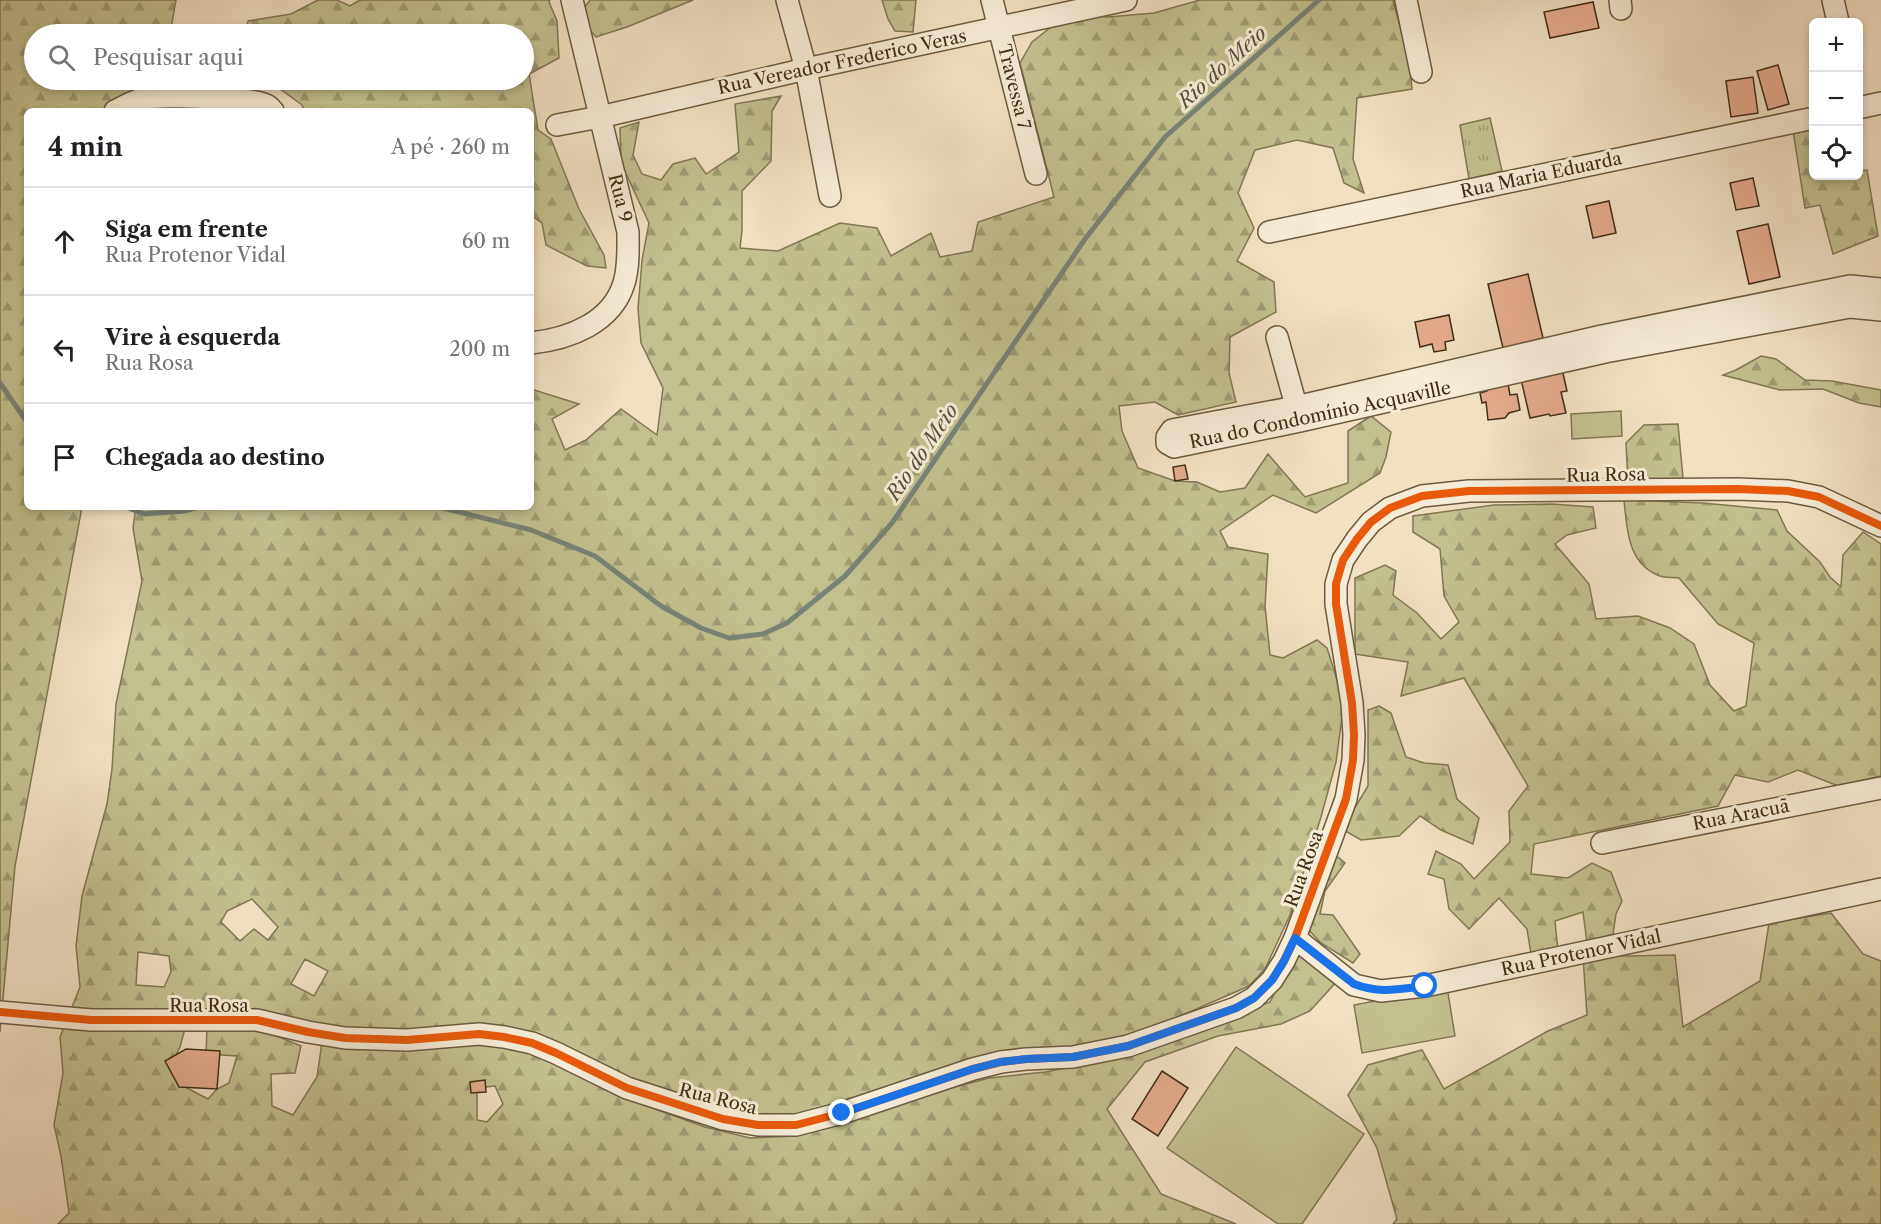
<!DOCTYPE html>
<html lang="pt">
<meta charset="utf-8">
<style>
:root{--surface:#fff;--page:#f2f2f2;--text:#202124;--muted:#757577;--line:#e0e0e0}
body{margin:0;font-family:"Libre Caslon Text",serif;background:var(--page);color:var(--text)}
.controls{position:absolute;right:18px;top:18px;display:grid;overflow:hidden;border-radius:9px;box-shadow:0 3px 9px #0003}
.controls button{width:54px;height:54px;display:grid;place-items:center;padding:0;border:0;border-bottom:2px solid var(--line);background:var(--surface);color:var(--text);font:30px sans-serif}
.stop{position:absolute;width:18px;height:18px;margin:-14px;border:4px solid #1a73e8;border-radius:50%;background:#fff}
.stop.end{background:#1a73e8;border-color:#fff;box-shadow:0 2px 6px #0008}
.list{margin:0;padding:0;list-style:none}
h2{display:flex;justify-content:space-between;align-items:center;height:78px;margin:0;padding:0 24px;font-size:26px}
h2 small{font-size:20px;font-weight:400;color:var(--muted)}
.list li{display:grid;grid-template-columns:39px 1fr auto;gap:18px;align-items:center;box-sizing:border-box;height:108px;padding:0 24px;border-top:2px solid var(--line)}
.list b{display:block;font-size:22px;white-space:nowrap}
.list p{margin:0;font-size:20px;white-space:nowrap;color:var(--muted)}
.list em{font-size:20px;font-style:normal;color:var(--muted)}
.icon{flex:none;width:33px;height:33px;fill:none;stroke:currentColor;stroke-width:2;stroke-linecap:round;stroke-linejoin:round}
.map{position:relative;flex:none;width:1881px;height:1224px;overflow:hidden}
.search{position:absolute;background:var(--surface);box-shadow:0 3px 9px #0003;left:24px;top:24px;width:510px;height:66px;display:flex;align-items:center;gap:15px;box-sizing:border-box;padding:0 21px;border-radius:33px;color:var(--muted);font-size:22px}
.panel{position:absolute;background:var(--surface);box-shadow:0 3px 9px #0003;left:24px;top:108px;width:510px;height:402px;border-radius:9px}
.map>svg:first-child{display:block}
</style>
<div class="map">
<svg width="1881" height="1224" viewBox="0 0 1881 1224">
<defs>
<pattern id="grass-tufts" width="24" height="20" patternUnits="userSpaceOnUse" patternTransform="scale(1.5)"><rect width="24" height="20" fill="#c2c08e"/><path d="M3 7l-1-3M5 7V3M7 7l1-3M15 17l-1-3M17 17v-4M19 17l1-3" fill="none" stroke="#9f9c73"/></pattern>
<pattern id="forest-firs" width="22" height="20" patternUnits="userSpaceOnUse" patternTransform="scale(1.5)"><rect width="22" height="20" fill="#c2c08e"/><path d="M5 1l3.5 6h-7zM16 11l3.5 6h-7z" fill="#9f9c73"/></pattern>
</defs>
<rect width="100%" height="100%" fill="#f1e1c2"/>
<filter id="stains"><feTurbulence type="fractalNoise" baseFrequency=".00333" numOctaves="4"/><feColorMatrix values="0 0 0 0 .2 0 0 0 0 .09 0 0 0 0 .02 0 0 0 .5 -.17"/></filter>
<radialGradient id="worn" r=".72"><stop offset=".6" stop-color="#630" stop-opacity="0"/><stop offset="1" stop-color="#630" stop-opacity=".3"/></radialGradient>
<polygon fill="url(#grass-tufts)" stroke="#817752" stroke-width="1.5" points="1490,118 1502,171 1469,179 1460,125"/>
<g fill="url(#forest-firs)" stroke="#817752" stroke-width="1.5" fill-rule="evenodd">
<polygon points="0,0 176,0 170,34 34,34 34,80 161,80 156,111 27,111 27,507 82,507 15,866 0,1032"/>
<polygon points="318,0 337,0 350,6 360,0 550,0 549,2 557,21 559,58 529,74 538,130 551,139 579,209 604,255 606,268 587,266 546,245 542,223 531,215 531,111 305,111 302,105 268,80 524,80 524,34 245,34 248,21 291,14"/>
<polygon points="590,0 693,0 627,27 596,37 578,16"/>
<polygon points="882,0 916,0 913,32 895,31 888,19"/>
<path d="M1200,0h193l17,64 2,25 -55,9 -4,61 11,34 -20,-10 -11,-35 -36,-8 -42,10 -17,43 16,35 -17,33 37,21 2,30 -46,25 -1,36 7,29 -58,13 -23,-13 -36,4 3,25 16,37 37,13 22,1 23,10 25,-4 23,-34 37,43 43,-14v-52l23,-15 20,16 -5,25 -6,16 -64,40 -43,-18 -53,36 8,16 40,7 -3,52 5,49 13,3 34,-18 10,8 17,54 -8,60 -15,55 -31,98 -25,54 -16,17 -110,48 -331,81 -24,3 -58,-4 -155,-45 45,26 89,32 45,11 46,-2 61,-23 132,-35 56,-6 64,-12 57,-19 104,-39 22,-42 12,-6 34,26 -28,31 -29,13 -63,12 -73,26 -38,47 54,85 75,30h-1178l11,-11 -8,-57 -7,-31 9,-52 -3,-36 20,-50 -4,-41 6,-50 25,-92 5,-35 4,-65 26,-123 -9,-53 3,-21h395v-118l48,15 -27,15 13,31 21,-10 35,-31 36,26 6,-47 -22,-45 -3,-34 4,-49 7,-37 -28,-60 -1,-35 19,-6 -6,33 9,19 19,6 12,-16 22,-6 11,16 33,-22 -4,-48 46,-8 -9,15 -1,50 -29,30v39l-2,18 38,3 62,-28 37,5 14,28 40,-23 9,24 32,-6 6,-29 76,-25 -34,-134 12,-21 37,-29 39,4 46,-4zM252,899l26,28 -10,13 -14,-11 -14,12 -19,-19 6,-11zM138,952l31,4 2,16 -7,15 -28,-2zM305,959l23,12 -14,25 -23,-12zM259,1012l63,30 -5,35 -24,38 -21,-9 -1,-32 24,-1 6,-27 -53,-22 -41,4 -1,26 31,2 -8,27 -12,6 -9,10 -25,-13 -12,-22 9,-17 6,-22zM495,1086l8,18 -16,18 -10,-2v-32z"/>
<polygon points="1813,125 1814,176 1858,176 1859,171 1867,170 1878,236 1833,254 1820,205 1805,208 1793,130"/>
<polygon points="1761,356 1776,359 1805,380 1832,381 1881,390 1881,407 1859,403 1823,389 1780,390 1723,375 1736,370"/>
<polygon points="1678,424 1683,478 1628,481 1626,443 1644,425"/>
<path d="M1624,500l79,3 74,7 10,21 33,31 10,15 11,10 2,-32 20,-23 18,12v232l-43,10 -40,-16 -30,12 -33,-7 -17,31 -184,38 -3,30 37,4 24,-15 19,9 11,29 -6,13 -3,20 -26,9 -4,-31 -28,9 3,30 -27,3 -4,-25 -28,-31 -30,31 -20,-20 -5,-30 -16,-5 8,-23 25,13 13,15 36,-37 -1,-31 19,-25 -64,-108 -63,18 7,-34 -53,-8v-76l30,-13 11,6 -3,24 24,18 24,26 18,-17 -15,-26 -4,-47 -27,-17v-16l81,-11 58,-1 41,3 3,21 -29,7 -12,9 34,40 7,35 42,-3 32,12 24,16 16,41 24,26 12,-5 8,-63 -36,-19 -39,-46c-6,-1 -13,0 -19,-2 -33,-12 -33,-48 -36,-76z"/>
<polygon points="1379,706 1391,713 1406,757 1424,763 1448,765 1457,799 1479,818 1473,844 1441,830 1420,816 1399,836 1361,840 1342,829 1368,786 1368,710"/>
<polygon points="1332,852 1345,863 1325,891 1320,914 1333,915 1360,954 1353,963 1321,943 1305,926"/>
<polygon points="1831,913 1863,954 1881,961 1881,1224 1393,1224 1397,1219 1377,1148 1348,1095 1368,1065 1422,1050 1444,1089 1548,1031 1587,1015 1583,957 1675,955 1683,1027 1760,981 1769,923"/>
</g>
<g fill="#c2c08e" stroke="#817752" stroke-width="1.5">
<polygon points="1621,411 1622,436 1572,439 1571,414"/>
<polygon points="1447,987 1455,1036 1362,1053 1354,1005"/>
<polygon points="1236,1047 1364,1134 1302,1224 1278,1224 1167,1148"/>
</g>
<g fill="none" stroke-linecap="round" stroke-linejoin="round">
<g stroke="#778377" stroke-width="5">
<polyline points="0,383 27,422"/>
<polyline points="126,507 144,514 184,511 199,507"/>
<polyline points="439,507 531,530 595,556 661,606 701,628 729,638 763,634 787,623 845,576 892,523 1085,239 1165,137 1319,0"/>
</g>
</g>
<g fill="#e4ab8b" stroke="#402e15" stroke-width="1.5">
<polygon points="1593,2 1599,28 1550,38 1544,12"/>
<polygon points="1778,65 1789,104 1768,110 1757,71"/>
<polygon points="1753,77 1758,113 1731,117 1726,81"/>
<polygon points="1753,178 1759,206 1736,210 1730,183"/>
<polygon points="1609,201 1616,233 1593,238 1586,206"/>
<polygon points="1768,224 1780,277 1749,284 1737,231"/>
<polygon points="1528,274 1543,338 1503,348 1488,284"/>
<polygon points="1449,315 1454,340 1445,342 1446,350 1434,352 1432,344 1420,347 1415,322"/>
<polygon points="1562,369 1567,391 1561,392 1566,413 1550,416 1549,414 1530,418 1520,375"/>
<polygon points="1508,384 1510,395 1517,394 1520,410 1509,413 1505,418 1488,420 1486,402 1482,403 1480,393 1487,391 1487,388"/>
<polygon points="1185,465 1188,479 1175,481 1173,467"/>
<polygon points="186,1049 220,1051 217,1089 179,1087 165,1061"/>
<polygon points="1162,1071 1188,1088 1158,1136 1132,1119"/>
<polygon points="485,1080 486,1092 471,1093 470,1082"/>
</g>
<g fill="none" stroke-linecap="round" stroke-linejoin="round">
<g stroke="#6c5b40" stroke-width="24">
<g id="minor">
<polyline points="787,0 806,69 830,196"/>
<polyline points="992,0 1036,174"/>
<polyline points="1406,0 1421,72"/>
<polyline points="1620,0 1621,9"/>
<polyline points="1833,0 1838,22"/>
<polyline points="1858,108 1881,103"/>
<path d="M115,111c8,-4 17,-9 26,-12 17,-4 111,-2 125,6 3,1 5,4 7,6"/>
<polyline points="557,125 600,117 806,69 1126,0"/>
<polyline points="1269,232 1814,118"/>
<polyline points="1881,289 1850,286 1602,336 1296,407 1172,430 1167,437 1167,443 1174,447 1300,421 1605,352 1850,307 1881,310"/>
<polyline points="1277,337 1300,420"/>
<path d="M531,343c38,-4 81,-20 93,-60 5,-16 4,-35 4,-51l-56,-232"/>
<polyline points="1602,843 1881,788"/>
<polyline points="1295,938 1354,985 1381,991 1425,986 1881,889"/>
<polyline points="0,1012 91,1020 257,1020 308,1032 345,1038 407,1040 479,1034 504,1037 532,1043 556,1053 627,1088 723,1119 758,1125 796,1125 842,1113 973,1069 1001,1062 1026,1059 1073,1057 1128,1046 1236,1008 1254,998 1272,980 1284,961 1295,938 1346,799 1353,760 1354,735 1352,703 1336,604 1336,584 1343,560 1357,539 1371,522 1390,508 1422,496 1469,491 1738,489 1788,491 1819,497 1881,526"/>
</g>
</g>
<use href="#minor" stroke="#f6ecd7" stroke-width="21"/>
<g stroke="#f6ecd7" stroke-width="11">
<polyline id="cycleway" points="0,1012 91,1020 257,1020 308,1032 345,1038 407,1040 479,1034 504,1037 532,1043 556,1053 627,1088 723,1119 758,1125 796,1125 842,1113 973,1069 1001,1062 1026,1059 1073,1057 1128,1046 1236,1008 1254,998 1272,980 1284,961 1295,938 1346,799 1353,760 1354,735 1352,703 1336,604 1336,584 1343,560 1357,539 1371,522 1390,508 1422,496 1469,491 1738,489 1788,491 1819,497 1881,526"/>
</g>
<use href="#cycleway" stroke="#e8590c" stroke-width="8"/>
</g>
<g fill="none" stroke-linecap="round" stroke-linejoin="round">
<path stroke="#1a73e8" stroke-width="8" d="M842,1113l131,-44 27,-7 26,-3 47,-2 55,-11 108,-38 18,-10 18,-18 12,-19 11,-23 59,46c26,10 45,5 71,2"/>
</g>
<g text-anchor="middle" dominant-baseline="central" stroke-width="6" stroke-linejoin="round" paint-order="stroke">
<g font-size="18" fill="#402e15" stroke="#f6ecd7">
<text transform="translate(842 62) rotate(-12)">Rua Vereador Frederico Veras</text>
<text transform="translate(1014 87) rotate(76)">Travessa 7</text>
<text transform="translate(1541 175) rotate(-12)">Rua Maria Eduarda</text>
<text transform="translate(620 198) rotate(76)">Rua 9</text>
<text transform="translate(1320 415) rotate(-12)">Rua do Condomínio Acquaville</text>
<text transform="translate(1606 475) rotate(-1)">Rua Rosa</text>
<text transform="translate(1741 815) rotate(-11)">Rua Aracuã</text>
<text transform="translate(1304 869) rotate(-70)">Rua Rosa</text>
<text transform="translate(1581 953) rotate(-12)">Rua Protenor Vidal</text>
<text x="209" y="1006">Rua Rosa</text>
<text transform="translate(718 1099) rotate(14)">Rua Rosa</text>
</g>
<g font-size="20" font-style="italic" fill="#57523e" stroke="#f6ecd7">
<text transform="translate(1222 67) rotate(-42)">Rio do Meio</text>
<text transform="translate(922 452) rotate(-56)">Rio do Meio</text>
</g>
</g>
<rect width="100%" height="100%" filter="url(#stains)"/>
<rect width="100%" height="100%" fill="url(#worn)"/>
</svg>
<div class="controls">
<button>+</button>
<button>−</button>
<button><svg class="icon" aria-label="locate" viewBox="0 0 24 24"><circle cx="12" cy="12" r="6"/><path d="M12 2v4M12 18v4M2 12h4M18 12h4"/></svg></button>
</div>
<div class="stop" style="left:1425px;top:986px"></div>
<div class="stop end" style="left:842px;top:1113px"></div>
<div class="search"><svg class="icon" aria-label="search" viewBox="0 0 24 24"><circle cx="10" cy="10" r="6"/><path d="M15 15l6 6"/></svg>Pesquisar aqui</div>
<section class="panel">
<h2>4 min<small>A pé · 260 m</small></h2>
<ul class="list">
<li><svg class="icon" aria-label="ahead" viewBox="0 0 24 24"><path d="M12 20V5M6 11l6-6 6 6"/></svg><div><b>Siga em frente</b><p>Rua Protenor Vidal</p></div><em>60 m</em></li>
<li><svg class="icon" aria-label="left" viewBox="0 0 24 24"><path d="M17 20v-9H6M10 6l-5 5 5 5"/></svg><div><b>Vire à esquerda</b><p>Rua Rosa</p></div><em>200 m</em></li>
<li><svg class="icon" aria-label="arrive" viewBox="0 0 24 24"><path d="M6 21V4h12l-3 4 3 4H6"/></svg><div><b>Chegada ao destino</b></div></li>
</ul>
</section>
</div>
